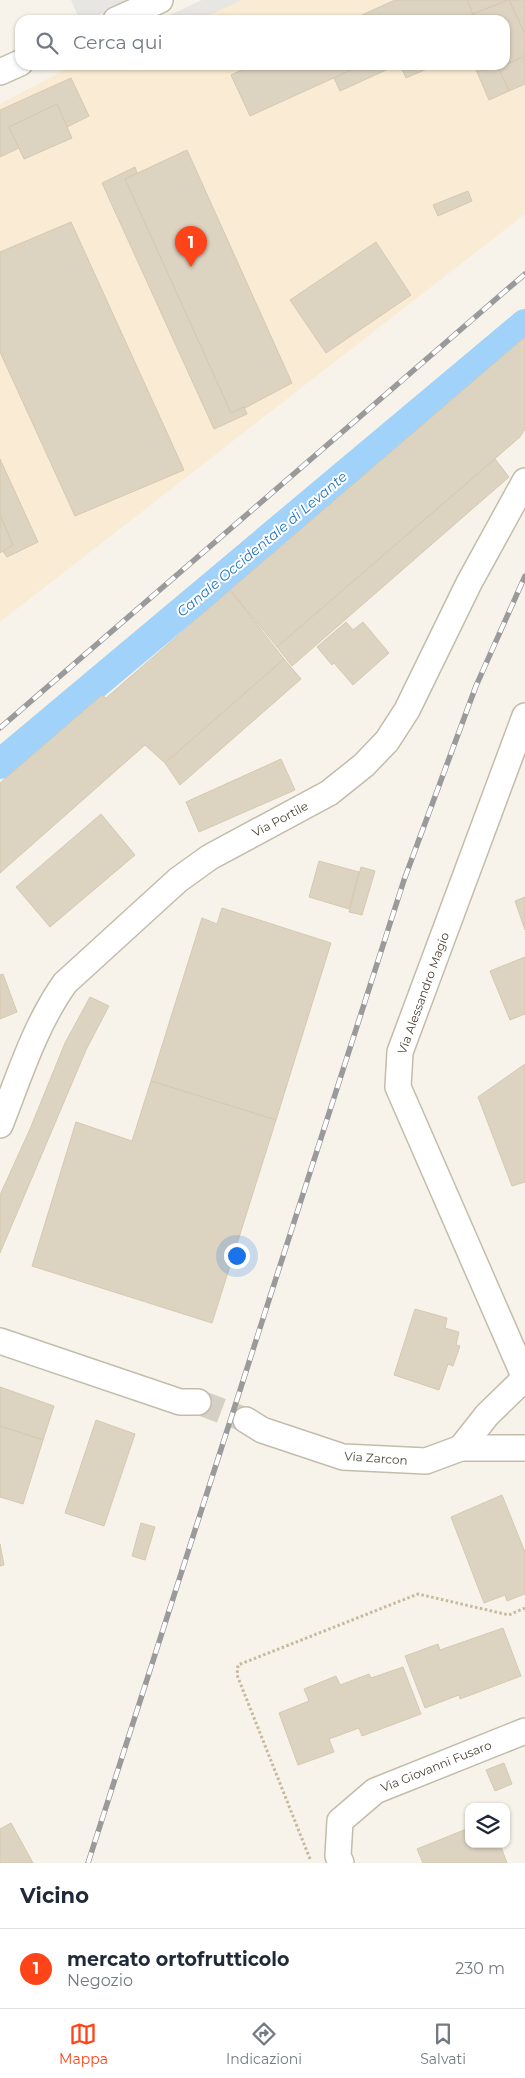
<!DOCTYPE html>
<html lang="it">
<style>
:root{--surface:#fff;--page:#f2f2f3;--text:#1f2937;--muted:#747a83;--line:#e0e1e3;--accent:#ff4419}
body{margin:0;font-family:Montserrat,sans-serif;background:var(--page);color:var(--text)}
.controls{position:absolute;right:15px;bottom:15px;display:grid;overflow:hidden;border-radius:10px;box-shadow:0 1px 4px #0004}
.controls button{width:45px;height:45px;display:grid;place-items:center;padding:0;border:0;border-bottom:1px solid var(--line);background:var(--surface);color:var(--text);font:25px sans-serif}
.you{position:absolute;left:236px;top:1255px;width:18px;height:18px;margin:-12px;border:4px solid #fff;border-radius:50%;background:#1a73e8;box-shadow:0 0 0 8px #1a73e833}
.badge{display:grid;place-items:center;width:32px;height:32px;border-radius:50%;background:var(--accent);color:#fff;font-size:16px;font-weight:700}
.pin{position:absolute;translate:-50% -41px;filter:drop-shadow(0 1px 2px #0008)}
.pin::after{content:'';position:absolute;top:26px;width:18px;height:15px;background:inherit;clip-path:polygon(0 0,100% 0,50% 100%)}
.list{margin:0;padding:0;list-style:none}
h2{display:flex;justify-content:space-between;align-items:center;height:65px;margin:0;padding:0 20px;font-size:21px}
h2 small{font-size:16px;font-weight:400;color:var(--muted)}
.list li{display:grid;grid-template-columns:32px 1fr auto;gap:15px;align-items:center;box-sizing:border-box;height:80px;padding:0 20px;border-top:1px solid var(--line)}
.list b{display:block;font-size:19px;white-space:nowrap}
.list p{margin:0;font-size:16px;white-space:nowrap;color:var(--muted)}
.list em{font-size:16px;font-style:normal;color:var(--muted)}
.icon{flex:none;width:28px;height:28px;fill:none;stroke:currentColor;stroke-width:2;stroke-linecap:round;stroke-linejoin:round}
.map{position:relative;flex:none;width:525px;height:1863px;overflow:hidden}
.search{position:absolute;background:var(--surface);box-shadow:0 1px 4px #0004;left:15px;right:15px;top:15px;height:55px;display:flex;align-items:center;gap:12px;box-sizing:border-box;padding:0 18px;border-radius:15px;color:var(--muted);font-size:19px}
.sheet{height:145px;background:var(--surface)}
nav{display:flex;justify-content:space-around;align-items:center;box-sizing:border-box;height:70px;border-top:1px solid var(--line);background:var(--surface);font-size:14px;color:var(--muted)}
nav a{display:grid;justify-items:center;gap:2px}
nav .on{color:var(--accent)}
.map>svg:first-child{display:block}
</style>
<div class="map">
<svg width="525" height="1863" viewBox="0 0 525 1863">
<rect width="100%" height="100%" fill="#f7f3ea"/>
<polygon fill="#faebd4" points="219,0 525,0 525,214 0,622 0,104 74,65 505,65 505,20 162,20"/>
<g fill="#e8e6e2">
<polygon points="71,0 132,0 87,20 80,20"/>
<polygon points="202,0 242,0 199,20 159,20"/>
</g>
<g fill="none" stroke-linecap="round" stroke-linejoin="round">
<polyline stroke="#a1d2f9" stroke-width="30" points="0,764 525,324"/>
</g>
<g fill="#ddd3c1" stroke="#d6c9b0">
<polygon points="395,0 467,0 473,14 461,20 351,20"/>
<polygon points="467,0 507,0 473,14"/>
<polygon points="509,0 525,0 525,34"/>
<polygon points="509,0 525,34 525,56 498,68 497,65 505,65 505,20 476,20 473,14"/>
<polygon points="473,14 476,20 461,20"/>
<polygon points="525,56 525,84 509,91 498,68"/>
<polygon points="252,65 362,65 250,116 231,75"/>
<polygon points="362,65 397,65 340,91 334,78"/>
<polygon points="400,65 436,65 406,78"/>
<polygon points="474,65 497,65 509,91 489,100"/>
<polygon points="71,78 89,116 67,127 57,104 9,127 19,148 0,157 0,110"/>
<polygon points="57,104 72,138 24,159 9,127"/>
<polygon points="187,150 292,383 245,408 244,407 231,413 125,179"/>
<polygon points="135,167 137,173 125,179 231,413 244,407 247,414 214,429 102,183"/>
<polygon points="468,191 472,201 438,216 433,205"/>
<polygon points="71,222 184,470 75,516 0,352 0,252"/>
<polygon points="376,242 411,295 326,353 290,300"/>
<polygon points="525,337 525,429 520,437 277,647 230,590"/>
<polygon points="0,459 38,542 7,557 2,550 13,545 0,515"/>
<polygon points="495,459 509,477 292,666 277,647"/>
<polygon points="0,515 13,545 0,553"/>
<polygon points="230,590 284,659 165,763 145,745 0,873 0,783 102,695 106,698"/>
<polygon points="346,622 353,630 363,622 389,653 353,685 334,663 332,665 317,647"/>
<polygon points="284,659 301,679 180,785 165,763"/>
<polygon points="281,759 295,790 199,832 186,802"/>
<polygon points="101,814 135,855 50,927 16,887"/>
<polygon points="319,861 359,872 349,909 309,897"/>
<polygon points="361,867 375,871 362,915 349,912"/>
<polygon points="525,897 525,930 515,901"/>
<polygon points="222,908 331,943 276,1120 151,1081 202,918 217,924"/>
<polygon points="525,957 525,1014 510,1020 490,971"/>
<polygon points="3,974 17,1012 0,1019 0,975"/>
<polygon points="90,997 109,1006 86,1050 0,1253 0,1195 30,1129 65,1043"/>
<polygon points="525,1064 525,1182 512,1186 478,1097"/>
<polygon points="151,1081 276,1120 212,1323 32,1266 76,1122 132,1141"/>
<polygon points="415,1309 447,1318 445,1328 459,1332 456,1345 460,1346 453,1366 448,1364 439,1390 394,1375"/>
<polygon points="0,1387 54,1406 43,1440 0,1426"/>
<polygon points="96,1420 135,1434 104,1526 65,1513"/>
<polygon points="0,1426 43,1440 23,1504 0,1497"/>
<polygon points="502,1495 525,1552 525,1594 507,1601 505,1595 484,1603 451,1517"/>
<polygon points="141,1523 155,1527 145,1560 132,1556"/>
<polygon points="0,1544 4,1565 0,1566"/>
<polygon points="503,1628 521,1676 460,1699 459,1695 425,1708 405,1656 438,1644 440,1650"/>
<polygon points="403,1667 421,1714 362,1736 359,1728 329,1739 334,1752 298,1765 279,1713 309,1701 304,1689 336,1676 340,1685 369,1674 371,1678"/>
<polygon points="504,1763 512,1784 495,1791 486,1770"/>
<polygon points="11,1823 33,1863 0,1863 0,1829"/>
<polygon points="469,1828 469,1844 500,1844 507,1863 423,1863 417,1849"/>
</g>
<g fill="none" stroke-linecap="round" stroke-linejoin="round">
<polyline stroke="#d5d0c6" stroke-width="25" stroke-dasharray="25 12" stroke-linecap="butt" points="198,1402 246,1420"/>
<g stroke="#c4bcab" stroke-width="28">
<g id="minor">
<polyline points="116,20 160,0"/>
<polyline points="0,72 20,63"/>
<polyline points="525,716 400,1052 398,1087 525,1378"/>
<path d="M0,1125c19,-48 35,-100 65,-142l113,-103 32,-23 119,-64 35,-28 23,-24 20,-31 62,-127 56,-102"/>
<polyline points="0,1341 180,1402 198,1402"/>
<polyline points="246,1420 262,1430 343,1457 426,1461 461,1448 525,1448"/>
<polyline points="461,1448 487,1415 525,1378"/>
<polyline points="341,1863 338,1856 340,1821 375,1791 525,1731"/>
</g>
</g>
<polyline stroke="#c7b99b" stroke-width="3" stroke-dasharray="2.5 2.5" stroke-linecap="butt" points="310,1859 237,1675 238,1665 418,1594 509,1615 525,1608"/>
<use href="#minor" stroke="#fff" stroke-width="25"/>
<g stroke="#9a9a9a" stroke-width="5.5">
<g id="rail">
<polyline points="0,728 525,274"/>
<polyline points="88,1863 404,880 476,686 525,576"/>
</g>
</g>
<use href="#rail" stroke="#fff" stroke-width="4" stroke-dasharray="11" stroke-linecap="butt"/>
</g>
<g text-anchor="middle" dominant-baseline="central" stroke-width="4" stroke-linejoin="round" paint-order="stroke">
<g font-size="12" fill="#4c4537" stroke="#fff">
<text transform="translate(280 819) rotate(-28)">Via Portile</text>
<text transform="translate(423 993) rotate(-70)">Via Alessandro Magio</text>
<text transform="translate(376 1458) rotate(4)">Via Zarcon</text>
<text transform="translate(436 1766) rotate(-22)">Via Giovanni Fusaro</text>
</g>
<g font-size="14" font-style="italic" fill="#2076be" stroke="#fff">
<text transform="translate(262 544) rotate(-40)">Canale Occidentale di Levante</text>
</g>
</g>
</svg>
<div class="controls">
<button><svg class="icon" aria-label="layers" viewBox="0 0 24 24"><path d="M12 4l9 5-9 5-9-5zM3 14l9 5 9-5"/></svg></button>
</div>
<div class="you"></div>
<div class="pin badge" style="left:191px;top:267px">1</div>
<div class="search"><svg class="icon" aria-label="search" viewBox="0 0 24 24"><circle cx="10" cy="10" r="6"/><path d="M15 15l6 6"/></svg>Cerca qui</div>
</div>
<section class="sheet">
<h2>Vicino<small></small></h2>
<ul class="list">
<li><span class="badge">1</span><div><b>mercato ortofrutticolo</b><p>Negozio</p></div><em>230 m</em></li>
</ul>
</section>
<nav>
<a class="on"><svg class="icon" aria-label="map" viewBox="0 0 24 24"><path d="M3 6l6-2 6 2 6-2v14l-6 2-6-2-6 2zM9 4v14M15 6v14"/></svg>Mappa</a>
<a><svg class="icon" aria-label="directions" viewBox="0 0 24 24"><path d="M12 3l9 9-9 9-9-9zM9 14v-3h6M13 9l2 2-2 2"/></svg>Indicazioni</a>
<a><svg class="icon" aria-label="saved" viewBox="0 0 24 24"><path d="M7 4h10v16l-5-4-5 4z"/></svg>Salvati</a>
</nav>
